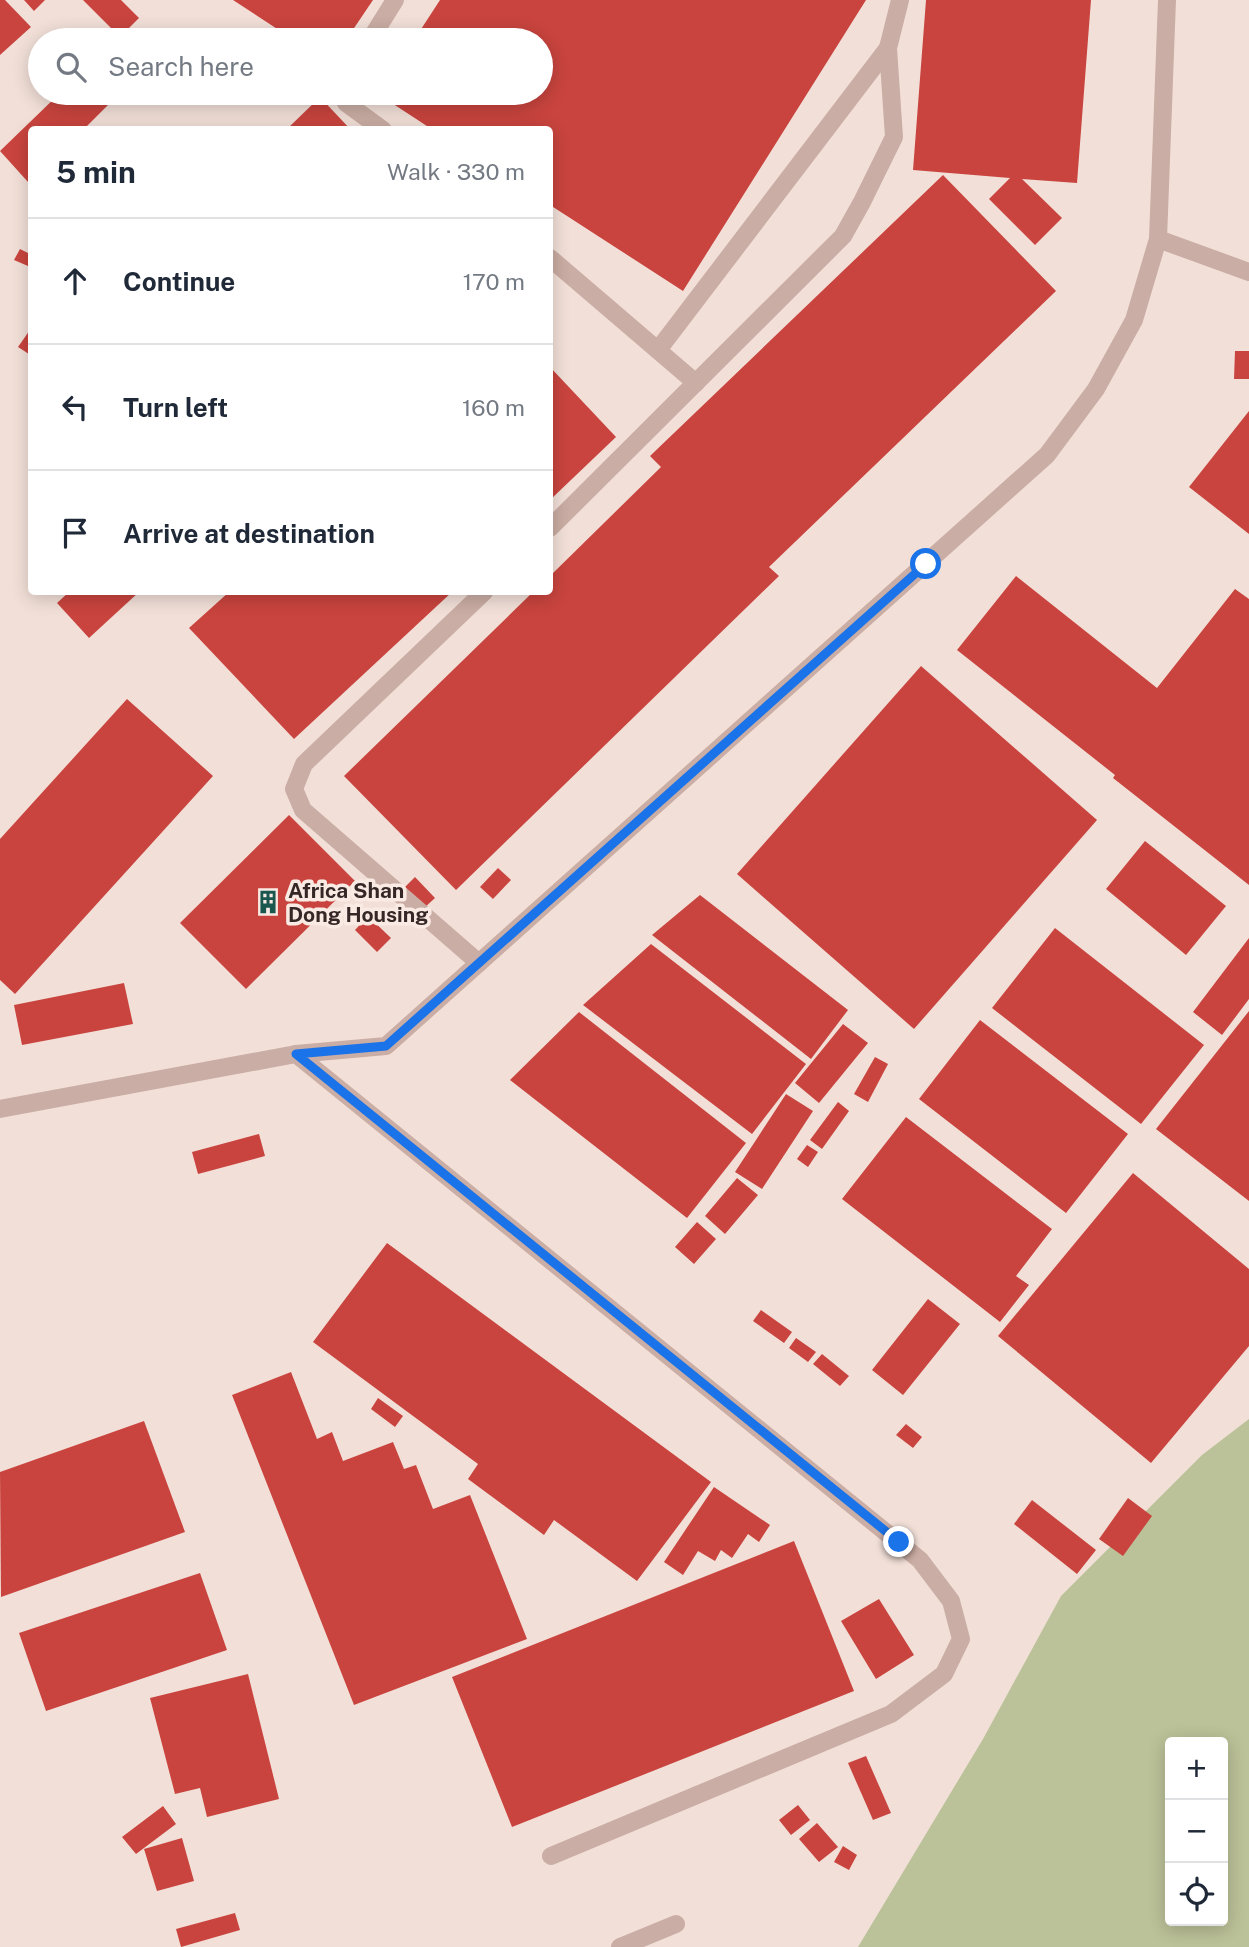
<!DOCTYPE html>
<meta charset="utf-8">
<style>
:root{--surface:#fff;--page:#f2f2f3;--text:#1f2937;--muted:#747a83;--line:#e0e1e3}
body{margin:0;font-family:"Public Sans",sans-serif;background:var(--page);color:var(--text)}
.controls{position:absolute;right:21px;bottom:21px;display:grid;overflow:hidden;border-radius:7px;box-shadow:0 4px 18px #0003}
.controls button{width:63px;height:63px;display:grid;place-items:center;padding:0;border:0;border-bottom:2px solid var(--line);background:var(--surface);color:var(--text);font:35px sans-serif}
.stop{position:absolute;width:21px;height:21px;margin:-16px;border:5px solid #1a73e8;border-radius:50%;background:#fff}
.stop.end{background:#1a73e8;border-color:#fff;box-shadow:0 2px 7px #0008}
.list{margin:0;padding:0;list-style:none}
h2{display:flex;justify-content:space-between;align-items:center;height:91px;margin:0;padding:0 28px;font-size:30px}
h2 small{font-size:23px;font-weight:400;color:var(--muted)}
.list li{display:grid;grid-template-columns:46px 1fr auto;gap:21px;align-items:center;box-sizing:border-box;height:126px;padding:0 28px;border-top:2px solid var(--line)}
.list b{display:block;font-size:26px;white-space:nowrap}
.list em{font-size:23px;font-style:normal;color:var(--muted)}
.icon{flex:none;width:38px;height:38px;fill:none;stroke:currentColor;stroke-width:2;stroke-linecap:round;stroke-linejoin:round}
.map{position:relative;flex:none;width:1249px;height:1947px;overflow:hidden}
.search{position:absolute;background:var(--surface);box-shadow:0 4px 18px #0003;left:28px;top:28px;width:525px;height:77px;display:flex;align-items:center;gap:18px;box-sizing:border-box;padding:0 24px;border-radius:38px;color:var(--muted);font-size:26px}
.panel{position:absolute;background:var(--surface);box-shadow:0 4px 18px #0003;left:28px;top:126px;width:525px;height:469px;border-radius:7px}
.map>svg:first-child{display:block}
</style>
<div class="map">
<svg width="1249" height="1947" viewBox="0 0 1249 1947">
<rect width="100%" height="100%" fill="#f2e0d8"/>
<path fill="#bbc198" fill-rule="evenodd" d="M1249,1419v528h-391l125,-208 78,-143 141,-141zM1170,1742h53v179h-53z"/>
<g fill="#c9443e">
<polygon points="0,0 5,0 31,27 0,55"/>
<polygon points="24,0 45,0 34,11"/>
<polygon points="83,0 121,0 139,18 120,37"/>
<polygon points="233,0 373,0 346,40 294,40"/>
<polygon points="440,0 866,0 683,291 550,205 550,130 433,130 378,94 541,93 541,40 414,40"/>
<polygon points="926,0 1091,0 1077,183 1022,179 1062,218 1035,245 989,199 1010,178 913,170"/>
<polygon points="60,93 101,93 111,102 83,130 32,130 32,179 28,182 0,151"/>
<polygon points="122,93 138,93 129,100"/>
<polygon points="320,97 351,130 286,130"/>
<polygon points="943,175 1056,291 769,567 779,576 456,890 344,776 533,592 550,592 550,576 661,467 650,456"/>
<polygon points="20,249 32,255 28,266 14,260"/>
<polygon points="32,327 32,356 18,347"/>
<polygon points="1235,351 1249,351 1249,379 1234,379"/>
<polygon points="550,367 616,437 550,500"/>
<polygon points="1249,411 1249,534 1189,487"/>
<polygon points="1016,576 1157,688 1235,589 1249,599 1249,885 1113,778 1115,775 957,650"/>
<polygon points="69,592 139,592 89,638 57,603"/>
<polygon points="229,592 452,592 294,739 189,628"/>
<polygon points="921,666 1097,820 914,1029 737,874"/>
<polygon points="127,699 213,776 15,994 0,980 0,839"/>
<polygon points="289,815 355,881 246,989 180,923"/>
<polygon points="1145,841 1226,906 1186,955 1106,889"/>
<polygon points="498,868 511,880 493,899 480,887"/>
<polygon points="415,877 435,898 423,909 403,889"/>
<polygon points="700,895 848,1010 811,1059 652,935"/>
<polygon points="368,916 391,938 377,952 355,930"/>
<polygon points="1055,928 1204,1045 1141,1124 992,1008"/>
<polygon points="1249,938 1249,999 1222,1035 1193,1012"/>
<polygon points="651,944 806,1064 752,1134 583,1005"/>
<polygon points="124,983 133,1024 22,1045 14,1005"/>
<polygon points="1249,1011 1249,1201 1156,1129"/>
<polygon points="579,1012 746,1143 687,1218 510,1080"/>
<polygon points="980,1020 1128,1134 1066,1213 919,1099"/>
<polygon points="843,1024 868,1043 819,1103 795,1083"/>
<polygon points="875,1057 888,1064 868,1102 854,1094"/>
<polygon points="786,1094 813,1111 762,1189 735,1172"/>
<polygon points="838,1102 849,1111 822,1149 810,1140"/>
<polygon points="906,1117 1052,1229 1016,1276 1029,1285 1000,1322 842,1199"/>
<polygon points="259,1134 265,1156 198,1174 192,1152"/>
<polygon points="807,1145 818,1152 808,1167 797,1159"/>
<polygon points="1133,1173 1249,1269 1249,1346 1151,1463 998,1336"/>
<polygon points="737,1178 758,1195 725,1234 705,1216"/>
<polygon points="697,1222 716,1239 694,1264 675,1247"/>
<polygon points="387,1243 711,1482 637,1581 554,1520 544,1535 468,1479 478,1464 313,1342"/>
<polygon points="928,1299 960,1324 903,1395 872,1370"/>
<polygon points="761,1310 792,1332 784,1343 753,1321"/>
<polygon points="796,1338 816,1352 808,1362 789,1348"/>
<polygon points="822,1354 849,1376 840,1386 813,1364"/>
<polygon points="291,1372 317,1439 332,1432 343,1461 393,1442 404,1469 416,1465 433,1509 470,1495 527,1639 354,1705 232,1395"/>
<polygon points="378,1398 403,1416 395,1427 371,1409"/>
<polygon points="144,1421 185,1532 1,1597 0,1472"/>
<polygon points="906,1424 922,1437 913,1448 896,1435"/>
<polygon points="714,1487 770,1525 759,1542 748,1534 732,1558 721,1550 715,1561 698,1551 683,1575 664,1562"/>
<polygon points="1128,1498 1152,1516 1123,1556 1099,1539"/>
<polygon points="1032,1500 1096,1550 1077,1574 1014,1524"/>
<polygon points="794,1541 854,1691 512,1827 452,1677"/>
<polygon points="200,1573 227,1650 46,1711 19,1633"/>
<polygon points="879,1599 914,1655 876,1679 841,1621"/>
<polygon points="248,1674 279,1799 207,1817 200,1788 175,1794 150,1698"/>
<polygon points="866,1756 891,1813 873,1820 848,1763"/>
<polygon points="798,1805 810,1820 791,1835 779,1820"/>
<polygon points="163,1806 176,1824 136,1854 122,1837"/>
<polygon points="817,1823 838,1847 819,1862 799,1839"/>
<polygon points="182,1838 194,1881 157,1891 144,1849"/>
<polygon points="843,1846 857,1855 849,1870 834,1862"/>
<polygon points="235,1913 240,1930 181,1947 176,1929"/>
</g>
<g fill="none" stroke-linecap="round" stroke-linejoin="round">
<g stroke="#caada4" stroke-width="18">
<polyline points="370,40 395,0"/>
<polyline points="342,93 346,103 383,130"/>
<polyline points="1158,239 1249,272"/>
<polyline points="550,258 696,383"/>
<polyline points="658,350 888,48"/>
<polyline points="550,528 843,236 862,202 894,137 888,48 900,0"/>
<polyline points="479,963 303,810 294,789 304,764 484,592"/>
<polyline points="296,1054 920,1560 951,1601 961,1639 944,1674 891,1714 551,1856"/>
<polyline points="0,1109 296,1054 386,1046 1047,455 1096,389 1134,320 1158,239 1167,0"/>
</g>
<polyline stroke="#caada4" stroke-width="18" points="620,1947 676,1924"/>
</g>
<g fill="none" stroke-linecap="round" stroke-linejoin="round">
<polyline stroke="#1a73e8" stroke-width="9" points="899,1542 296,1054 386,1046 926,564"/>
</g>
<defs>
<g id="building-bare" transform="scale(1.89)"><path d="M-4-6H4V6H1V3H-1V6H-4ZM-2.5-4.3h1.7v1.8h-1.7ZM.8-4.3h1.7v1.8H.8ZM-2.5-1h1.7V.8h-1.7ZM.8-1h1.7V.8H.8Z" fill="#1a574f" stroke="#f9ebe4" stroke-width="2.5" paint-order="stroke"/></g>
</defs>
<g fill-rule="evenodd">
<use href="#building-bare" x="268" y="902"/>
</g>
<g text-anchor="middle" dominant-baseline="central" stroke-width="7" stroke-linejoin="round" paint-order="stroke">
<g font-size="21" font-weight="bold" fill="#352726" stroke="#f9ebe4" text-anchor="start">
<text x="288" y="890">Africa Shan<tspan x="288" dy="24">Dong Housing</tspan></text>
</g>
</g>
</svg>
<div class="controls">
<button>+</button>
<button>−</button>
<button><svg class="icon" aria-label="locate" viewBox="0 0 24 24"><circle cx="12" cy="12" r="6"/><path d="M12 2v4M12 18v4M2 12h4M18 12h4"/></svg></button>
</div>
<div class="stop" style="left:926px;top:564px"></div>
<div class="stop end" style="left:899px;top:1542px"></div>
<div class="search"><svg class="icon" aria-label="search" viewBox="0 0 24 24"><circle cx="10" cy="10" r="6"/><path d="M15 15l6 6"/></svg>Search here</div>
<section class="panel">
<h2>5 min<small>Walk · 330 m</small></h2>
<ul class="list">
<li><svg class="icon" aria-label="ahead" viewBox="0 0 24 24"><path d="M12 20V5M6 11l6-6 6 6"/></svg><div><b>Continue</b></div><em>170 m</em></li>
<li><svg class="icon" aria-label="left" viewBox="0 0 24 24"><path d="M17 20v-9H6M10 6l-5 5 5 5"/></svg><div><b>Turn left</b></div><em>160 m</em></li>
<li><svg class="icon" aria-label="arrive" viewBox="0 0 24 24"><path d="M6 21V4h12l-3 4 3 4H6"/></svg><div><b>Arrive at destination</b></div></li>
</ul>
</section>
</div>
